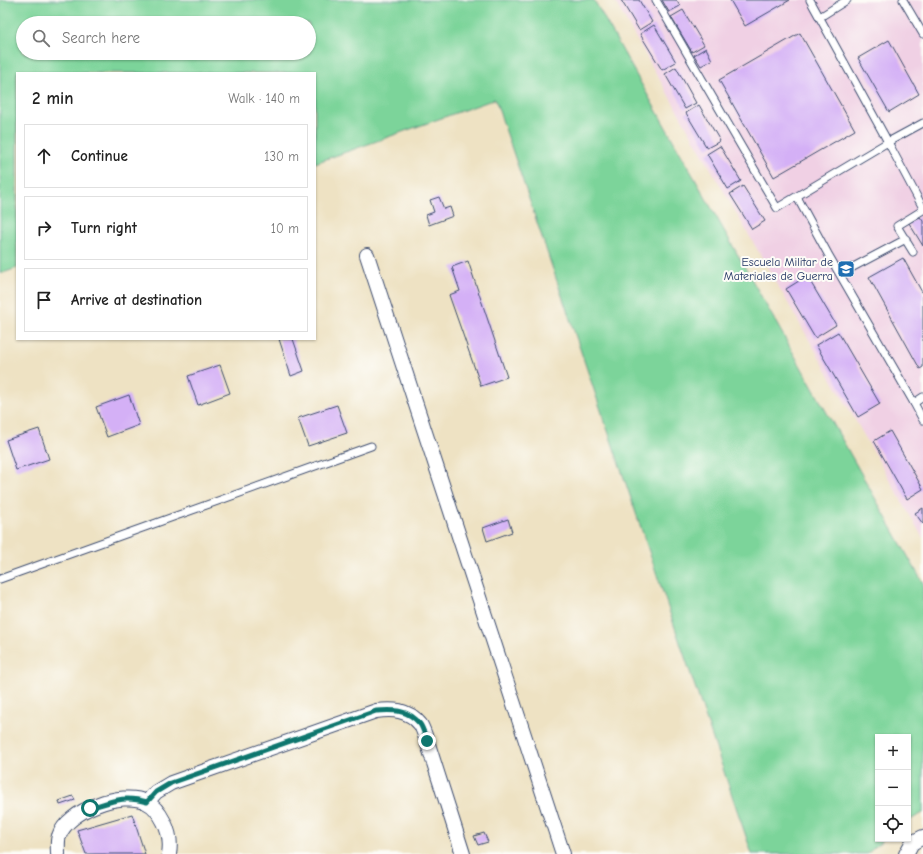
<!DOCTYPE html>
<meta charset="utf-8">
<style>
:root{--surface:#fff;--page:#f2f2f2;--text:#222;--muted:#767676;--line:#e0e0e0}
body{margin:0;font-family:"Comic Neue",sans-serif;background:var(--page);color:var(--text)}
.controls{position:absolute;right:12px;bottom:12px;display:grid;overflow:hidden;border-radius:0px;box-shadow:0 1px 3px #0004}
.controls button{width:36px;height:36px;display:grid;place-items:center;padding:0;border:0;border-bottom:1px solid var(--line);background:var(--surface);color:var(--text);font:20px sans-serif}
.stop{position:absolute;width:12px;height:12px;margin:-9px;border:3px solid #0f766e;border-radius:50%;background:#fff}
.stop.end{background:#0f766e;border-color:#fff;box-shadow:0 1px 4px #0008}
.list{margin:0;padding:0;list-style:none}
h2{display:flex;justify-content:space-between;align-items:center;height:52px;margin:0;padding:0 16px;font-size:17px}
h2 small{font-size:13px;font-weight:400;color:var(--muted)}
.list li{display:grid;grid-template-columns:26px 1fr auto;gap:12px;align-items:center;box-sizing:border-box;height:64px;margin:0 8px 8px;padding:0 8px;border:1px solid var(--line);border-radius:0px}
.list b{display:block;font-size:15px;white-space:nowrap}
.list em{font-size:13px;font-style:normal;color:var(--muted)}
.icon{flex:none;width:22px;height:22px;fill:none;stroke:currentColor;stroke-width:2;stroke-linecap:round;stroke-linejoin:round}
.map{position:relative;flex:none;width:923px;height:854px;overflow:hidden}
.search{position:absolute;background:var(--surface);box-shadow:0 1px 3px #0004;left:16px;top:16px;width:300px;height:44px;display:flex;align-items:center;gap:10px;box-sizing:border-box;padding:0 14px;border-radius:22px;color:var(--muted);font-size:15px}
.panel{position:absolute;background:var(--surface);box-shadow:0 1px 3px #0004;left:16px;top:72px;width:300px;height:268px;border-radius:0px}
.map>svg:first-child{display:block}
</style>
<div class="map">
<svg width="923" height="854" viewBox="0 0 923 854">
<rect width="100%" height="100%" fill="#fdfcf7"/>
<filter id="ink" filterUnits="userSpaceOnUse"><feTurbulence type="fractalNoise" baseFrequency=".025" numOctaves="2"/><feDisplacementMap in="SourceGraphic" scale="8" xChannelSelector="R" yChannelSelector="G"/><feConvolveMatrix kernelMatrix="1 2 1 2 8 2 1 2 1" color-interpolation-filters="sRGB"/></filter>
<filter id="wash" filterUnits="userSpaceOnUse"><feTurbulence type="fractalNoise" baseFrequency=".012" numOctaves="4" result="noise"/><feDisplacementMap in="SourceGraphic" scale="16" xChannelSelector="R" yChannelSelector="G"/><feGaussianBlur stdDeviation="0.9" result="paint"/><feColorMatrix in="noise" values="0 0 0 0 0 0 0 0 0 0 0 0 0 0 0 0 0 1.4 0 .05"/><feComposite in="paint" operator="in"/></filter>
<g filter="url(#wash)">
<rect width="100%" height="100%" fill="#eee2c3"/>
<polygon fill="#f0d0e4" points="614,0 923,0 923,538"/>
<path fill="#7bd49a" stroke="#4b827c" fill-rule="evenodd" d="M0,0h594l329,583v230l-15,8v-84h-30v102h6l-17,15h-115l-257,-755 -180,64v-90h-298v195l-17,6zM23,23h286v30h-286z"/>
<g id="blocks">
<g fill="#d4b0f6">
<polygon points="621,0 639,0 652,22 639,30"/>
<polygon points="662,0 676,0 680,6 669,12"/>
<polygon points="730,0 790,0 745,26"/>
<polygon points="683,10 704,45 692,52 671,17"/>
<polygon points="654,25 676,62 662,70 640,34"/>
<polygon points="800,33 855,130 774,177 719,80"/>
<polygon points="889,40 919,94 889,112 858,58"/>
<polygon points="706,48 712,60 701,66 694,55"/>
<polygon points="676,67 696,103 685,109 665,74"/>
<polygon points="699,105 720,141 707,148 686,113"/>
<polygon points="720,146 741,181 728,189 707,154"/>
<polygon points="743,186 765,221 752,229 730,194"/>
<polygon points="439,197 444,209 450,207 453,216 429,225 426,215 434,212 430,200"/>
<polygon points="920,217 923,221 923,246 909,223"/>
<polygon points="903,258 923,294 923,367 920,369 869,277"/>
<polygon points="468,261 507,377 481,386 449,295 460,291 452,267"/>
<polygon points="807,276 836,325 815,338 786,289"/>
<polygon points="838,332 880,404 858,417 816,345"/>
<polygon points="279,339 293,339 304,371 291,376"/>
<polygon points="220,365 230,393 198,405 188,376"/>
<polygon points="129,395 139,425 107,437 96,407"/>
<polygon points="337,405 347,433 308,446 298,418"/>
<polygon points="39,429 49,459 16,470 6,440"/>
<polygon points="890,431 923,489 907,499 874,441"/>
<polygon points="923,508 923,524 915,513"/>
<polygon points="508,519 512,532 487,541 483,528"/>
<polygon points="73,796 75,800 60,805 59,801"/>
<polygon points="132,814 145,854 86,854 77,830"/>
<polygon points="484,833 488,842 478,845 474,836"/>
</g>
</g>
</g>
<g filter="url(#ink)">
<use href="#blocks" fill-opacity="0" stroke="#3b4a6d" stroke-width="1"/>
<g fill="none" stroke-linecap="round" stroke-linejoin="round">
<g stroke="#3b4a6d" stroke-width="9">
<g id="service">
<polyline points="656,0 777,208 888,142 923,208"/>
<polyline points="810,0 888,142 923,123"/>
<polyline points="903,0 923,34"/>
<polyline points="820,17 847,0"/>
<polyline points="797,197 828,254 914,403 923,420"/>
<polyline points="913,252 897,226 923,210"/>
<polyline points="840,274 906,239"/>
<polyline points="914,403 923,397"/>
<polyline points="0,579 371,446"/>
</g>
</g>
<g stroke="#3b4a6d" stroke-width="16">
<g id="minor">
<polyline points="367,255 563,854"/>
<path d="M147,802l9,-10 15,-9 205,-72c16,-2 32,-2 44,13 3,4 5,12 7,17l36,113"/>
<path d="M58,854c0,-5 -1,-13 1,-18 9,-26 63,-46 87,-34 9,4 14,12 18,20 5,10 7,21 5,32"/>
<polyline points="906,854 912,843 923,837"/>
</g>
</g>
<use href="#service" stroke="#fff" stroke-width="7"/>
<use href="#minor" stroke="#fff" stroke-width="14"/>
</g>
</g>
<g fill="none" stroke-linecap="round" stroke-linejoin="round" filter="url(#ink)">
<path stroke="#0f766e" stroke-width="5" d="M90,808c23,-7 33,-13 57,-6l9,-10 15,-9 205,-72c17,-1 32,-2 44,13 3,4 5,12 7,17"/>
</g>
<defs>
<g id="university-square" transform="scale(0.9)"><rect x="-9" y="-9" width="18" height="18" rx="4" fill="#1f6fb2" stroke="#fdfcf7"/><path d="M0-5L7-2L0 1L-7-2ZM-4 1L0 2.5L4 1V4Q0 6-4 4Z" fill="#fff"/></g>
</defs>
<g fill-rule="evenodd">
<use href="#university-square" x="846" y="269"/>
</g>
<g text-anchor="middle" dominant-baseline="central" stroke-width="4" stroke-linejoin="round" paint-order="stroke">
<g font-size="12" fill="#1b2f5e" stroke="#fdfcf7" text-anchor="end">
<text x="833" y="262">Escuela Militar de<tspan x="833" dy="14">Materiales de Guerra</tspan></text>
</g>
</g>
</svg>
<div class="controls">
<button>+</button>
<button>−</button>
<button><svg class="icon" aria-label="locate" viewBox="0 0 24 24"><circle cx="12" cy="12" r="6"/><path d="M12 2v4M12 18v4M2 12h4M18 12h4"/></svg></button>
</div>
<div class="stop" style="left:90px;top:808px"></div>
<div class="stop end" style="left:427px;top:741px"></div>
<div class="search"><svg class="icon" aria-label="search" viewBox="0 0 24 24"><circle cx="10" cy="10" r="6"/><path d="M15 15l6 6"/></svg>Search here</div>
<section class="panel">
<h2>2 min<small>Walk · 140 m</small></h2>
<ul class="list">
<li><svg class="icon" aria-label="ahead" viewBox="0 0 24 24"><path d="M12 20V5M6 11l6-6 6 6"/></svg><div><b>Continue</b></div><em>130 m</em></li>
<li><svg class="icon" aria-label="right" viewBox="0 0 24 24"><path d="M7 20v-9h11M14 6l5 5-5 5"/></svg><div><b>Turn right</b></div><em>10 m</em></li>
<li><svg class="icon" aria-label="arrive" viewBox="0 0 24 24"><path d="M6 21V4h12l-3 4 3 4H6"/></svg><div><b>Arrive at destination</b></div></li>
</ul>
</section>
</div>
